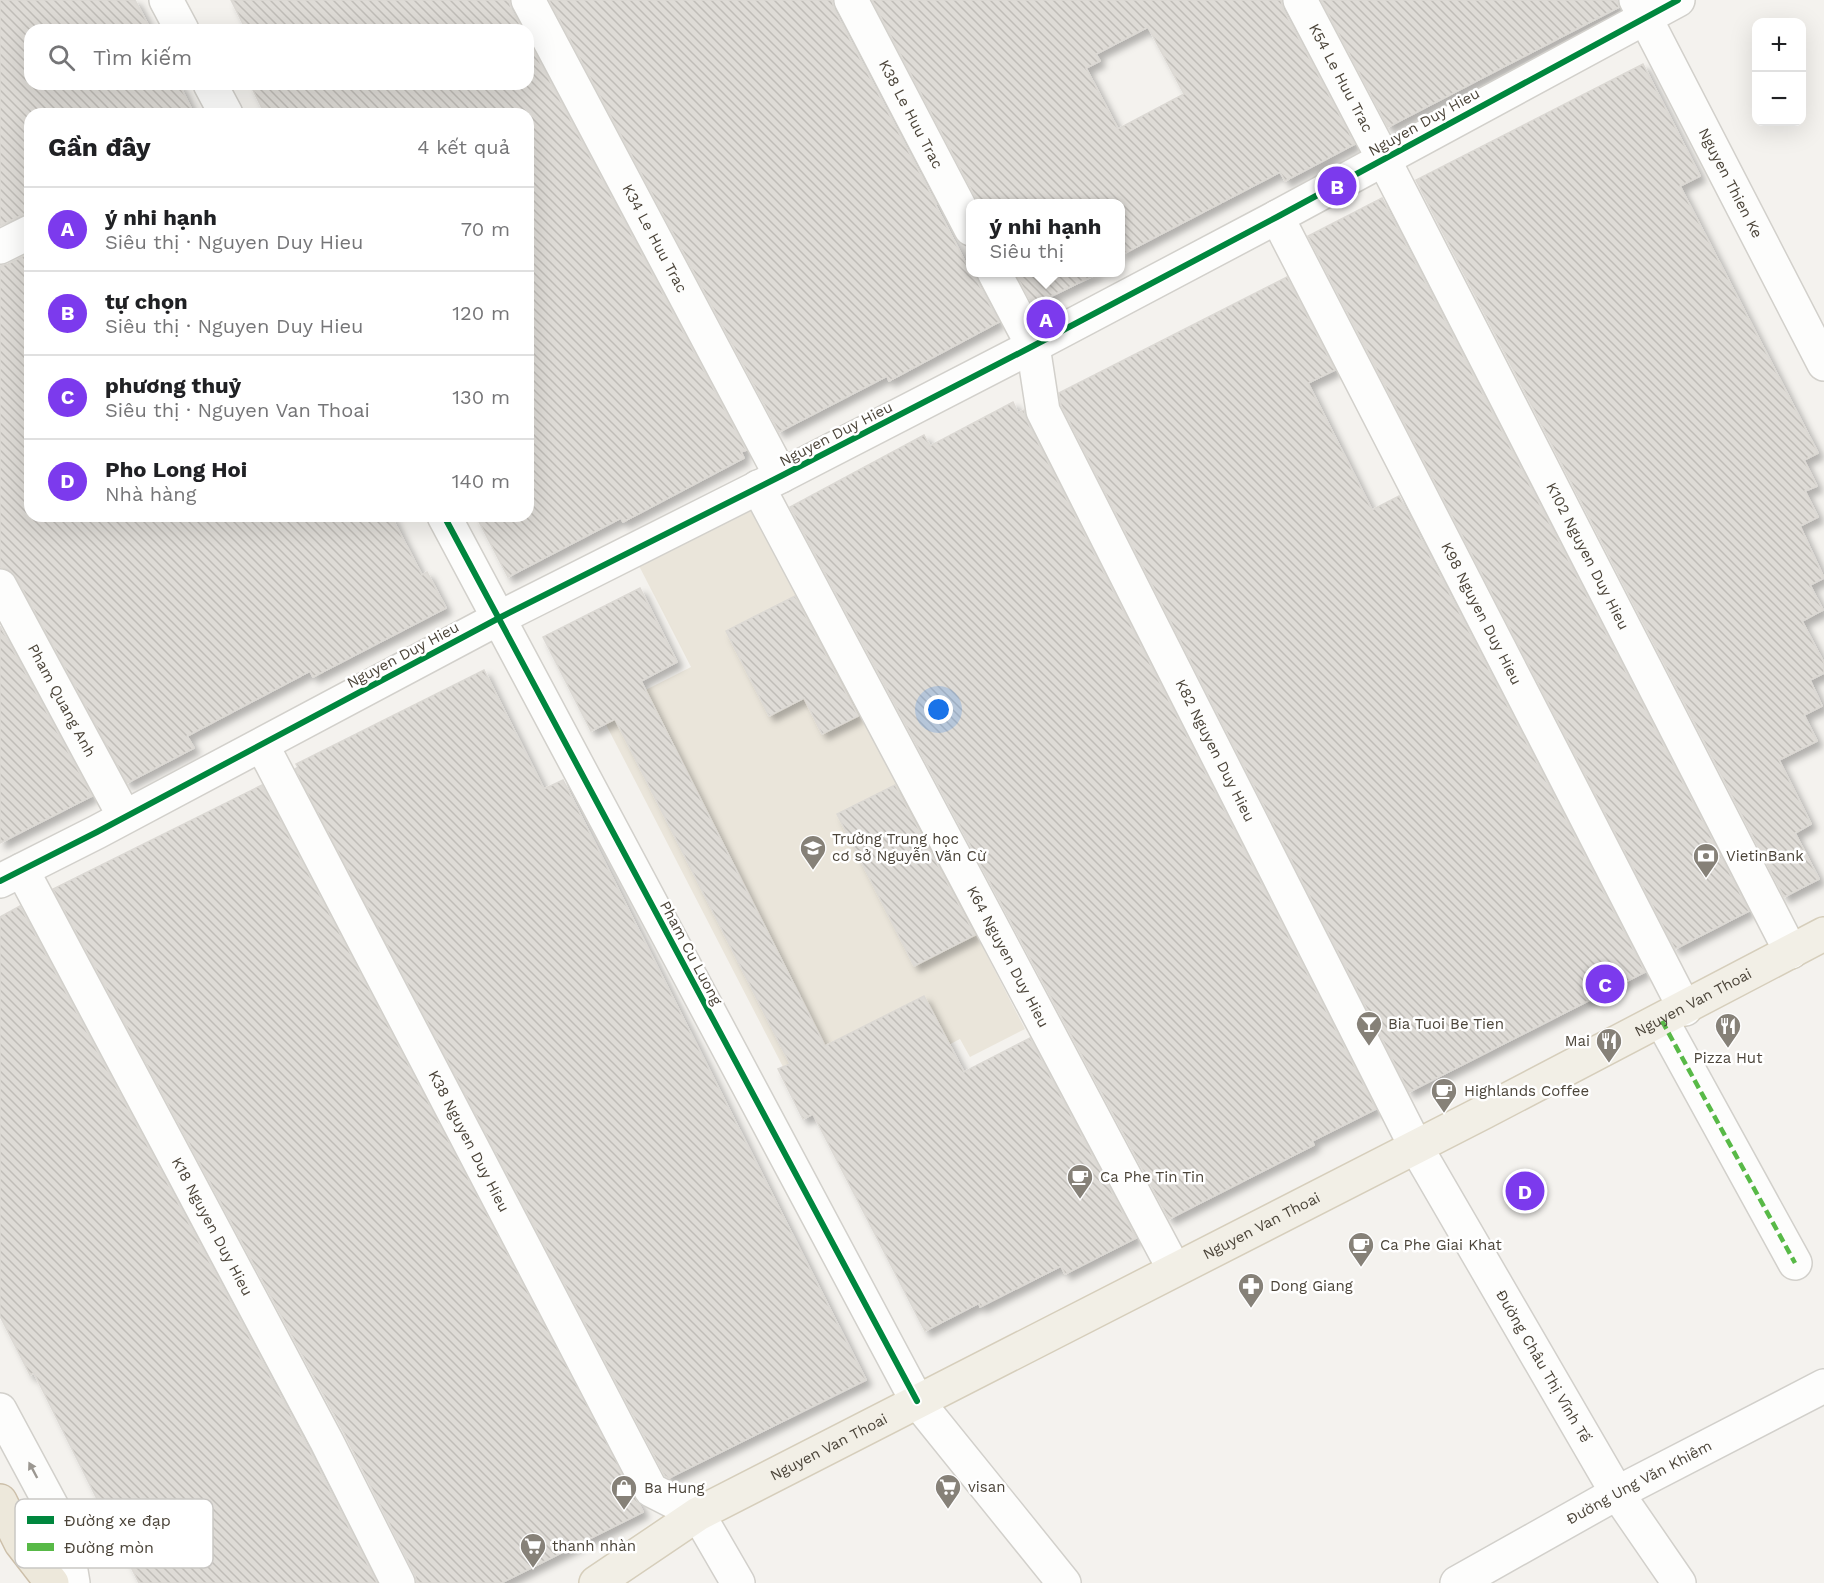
<!DOCTYPE html>
<html lang="vi">
<meta charset="utf-8">
<style>
:root{--surface:#fff;--page:#f6f6f6;--text:#202124;--muted:#757577;--line:#e0e0e0;--accent:#7c3aed}
body{margin:0;font-family:"Work Sans",sans-serif;background:var(--page);color:var(--text)}
.controls{position:absolute;right:18px;top:18px;display:grid;overflow:hidden;border-radius:12px;box-shadow:0 6px 24px #0002}
.controls button{width:54px;height:54px;display:grid;place-items:center;padding:0;border:0;border-bottom:2px solid var(--line);background:var(--surface);color:var(--text);font:30px sans-serif}
.you{position:absolute;left:939px;top:710px;width:21px;height:21px;margin:-15px;border:4px solid #fff;border-radius:50%;background:#1a73e8;box-shadow:0 0 0 9px #1a73e833}
.badge{display:grid;place-items:center;width:39px;height:39px;border-radius:50%;background:var(--accent);color:#fff;font-size:20px;font-weight:700}
.pin{position:absolute;translate:-50% -50%;border:3px solid #fff;box-shadow:0 2px 6px #0006}
.popup{position:absolute;left:966px;top:199px;width:159px;height:78px;box-sizing:border-box;display:grid;place-content:center;border-radius:12px;background:var(--surface);filter:drop-shadow(0 2px 4px #0005);font-size:20px;white-space:nowrap;color:var(--muted)}
.popup b{font-size:22px;color:var(--text)}
.popup::after{content:'';position:absolute;left:50%;top:100%;margin-left:-12px;border:12px solid transparent;border-top-color:var(--surface)}
.list{margin:0;padding:0;list-style:none}
h2{display:flex;justify-content:space-between;align-items:center;height:78px;margin:0;padding:0 24px;font-size:26px}
h2 small{font-size:20px;font-weight:400;color:var(--muted)}
.list li{display:grid;grid-template-columns:39px 1fr auto;gap:18px;align-items:center;box-sizing:border-box;height:84px;padding:0 24px;border-top:2px solid var(--line)}
.list b{display:block;font-size:22px;white-space:nowrap}
.list p{margin:0;font-size:20px;white-space:nowrap;color:var(--muted)}
.list em{font-size:20px;font-style:normal;color:var(--muted)}
.icon{flex:none;width:33px;height:33px;fill:none;stroke:currentColor;stroke-width:2;stroke-linecap:round;stroke-linejoin:round}
.map{position:relative;flex:none;width:1824px;height:1583px;overflow:hidden}
.search{position:absolute;background:var(--surface);box-shadow:0 6px 24px #0002;left:24px;top:24px;width:510px;height:66px;display:flex;align-items:center;gap:15px;box-sizing:border-box;padding:0 21px;border-radius:18px;color:var(--muted);font-size:22px}
.panel{position:absolute;background:var(--surface);box-shadow:0 6px 24px #0002;left:24px;top:108px;width:510px;height:414px;border-radius:18px}
.map>svg:first-child{display:block}
</style>
<div class="map">
<svg width="1824" height="1583" viewBox="0 0 1824 1583">
<defs>
<pattern id="building-back-hatch" width="6" height="6" patternUnits="userSpaceOnUse" patternTransform="scale(1.5)"><rect width="6" height="6" fill="#dedbd6"/><path d="M-1 5l2 2M0 0l6 6M5-1l2 2" fill="none" stroke="#c0bdb8"/></pattern>
<filter id="shadow"><feDropShadow dx="5.5" dy="5.5" stdDeviation="3" flood-color="#0004"/></filter>
</defs>
<rect width="100%" height="100%" fill="#f4f2ee"/>
<polygon fill="#eae5da" points="753,502 1025,1029 970,1057 960,1039 809,1117 600,713 691,667 637,562"/>
<g fill="url(#building-back-hatch)" stroke="#dcd9d4" stroke-width="1.5" fill-rule="evenodd" filter="url(#shadow)">
<polygon points="0,0 135,0 151,30 30,30 30,84 179,84 194,114 30,114 30,213 22,215 0,226"/>
<polygon points="231,0 509,0 511,9 523,30 236,30 244,26"/>
<polygon points="549,0 832,0 834,9 936,204 935,204 971,273 975,273 977,281 999,322 889,381 887,376 779,432"/>
<path d="M872,0h409l2,9 72,135 -70,37 -5,-9 -159,83v-51h-142zM1148,27l36,67 -66,35 -32,-61 14,-7 -4,-7z"/>
<polygon points="1321,0 1617,0 1619,7 1388,127"/>
<polygon points="528,40 746,450 741,452 744,458 623,522 621,518 508,577 476,516 528,516 528,114 265,114 250,84 528,84"/>
<polygon points="1643,64 1700,176 1680,186 1818,453 1804,460 1817,486 1805,491 1818,517 1800,526 1824,578 1810,585 1823,610 1802,621 1824,663 1824,673 1810,680 1822,706 1804,715 1817,741 1779,760 1811,824 1795,833 1819,879 1784,897 1416,180"/>
<polygon points="1382,198 1749,911 1675,949 1308,236"/>
<polygon points="30,253 30,516 391,516 422,575 427,572 446,608 313,677 310,671 187,736 194,748 127,783 16,577 9,570 0,567 0,266 8,264"/>
<polygon points="1015,273 1099,273 1033,305"/>
<polygon points="1287,277 1335,370 1308,383 1362,490 1372,510 1399,496 1645,972 1409,1092 1061,405 1059,393"/>
<polygon points="1013,402 1018,413 1024,410 1026,419 1376,1109 1312,1141 1314,1145 1169,1219 790,507 924,435 930,446"/>
<polygon points="640,588 677,662 641,681 825,1046 924,996 964,1072 1030,1038 1136,1238 1065,1274 1061,1266 980,1307 979,1303 925,1331 813,1114 803,1119 778,1069 790,1064 615,719 591,731 543,637"/>
<polygon points="795,596 858,716 822,734 804,698 769,716 726,631"/>
<polygon points="0,626 92,796 0,843"/>
<polygon points="484,670 544,789 563,780 866,1380 669,1478 665,1476 295,769 298,767 296,764"/>
<polygon points="262,785 643,1512 501,1583 417,1583 415,1575 344,1433 53,889"/>
<polygon points="895,785 975,935 914,966 837,814"/>
<polygon points="20,906 310,1451 377,1583 139,1583 34,1373 30,1375 0,1316 0,917"/>
</g>
<g fill="none" stroke-linecap="round" stroke-linejoin="round">
<g stroke="#d2d0cb" stroke-width="36">
<g id="minor">
<polyline points="166,0 182,30"/>
<path id="s1" d="M528,0l253,476"/>
<path id="s2" d="M851,0l120,229"/>
<path id="s3" d="M1300,0l83,158 408,794"/>
<path id="s4" d="M1636,0l188,364"/>
<polyline points="210,84 226,114"/>
<path id="s5" d="M1277,217l408,792"/>
<polyline points="0,247 30,232"/>
<path id="s6" d="M994,272l39,74 10,65 373,736 201,346 62,90"/>
<path id="s7" d="M758,487l416,782"/>
<polyline points="444,516 917,1401 1064,1583"/>
<path id="s8" d="M0,586l124,230"/>
<path id="s9" d="M262,745l389,745 47,24 40,69"/>
<path id="s10" d="M22,870l305,572 71,141"/>
<polyline points="0,881 97,832 499,618 781,476 1033,346 1277,217 1678,0"/>
<polyline points="1662,1021 1795,1263"/>
<polyline points="0,1410 64,1529 73,1583"/>
<path id="s11" d="M1457,1583l160,-90 207,-107"/>
</g>
</g>
<g stroke="#d6cebb" stroke-width="36">
<g id="major">
<path id="s12" d="M596,1583l102,-69 786,-402 340,-178"/>
</g>
</g>
<g stroke="#ccbfa9" stroke-width="36">
<polyline id="highway" points="0,1501 21,1543 52,1583"/>
</g>
<use href="#minor" stroke="#fdfdfc" stroke-width="33"/>
<use href="#major" stroke="#f2efe6" stroke-width="33"/>
<use href="#highway" stroke="#ede8db" stroke-width="33"/>
<polyline stroke="#58b947" stroke-width="4.5" stroke-dasharray="9 4.5" stroke-linecap="butt" points="1662,1021 1795,1263"/>
<g stroke="#fff" stroke-width="10">
<g id="cycleway">
<polyline points="444,516 917,1401"/>
<polyline points="0,881 97,832 499,618 781,476 1033,346 1277,217 1678,0"/>
</g>
</g>
<use href="#cycleway" stroke="#00873e" stroke-width="6"/>
</g>
<defs><path id="oneway-solid" d="M-6-.8H1V-3.2L6.5 0L1 3.2V.8H-6Z" transform="scale(1.5)"/></defs>
<use fill="#9b9791" href="#oneway-solid" transform="translate(33 1470) rotate(-118)"/>
<defs>
<g id="school-pin" transform="scale(1.35)"><path d="M0 17L-7.5 6A9.5 9.5 0 1 1 7.5 6Z" fill="#868178" stroke="#fff"/><path d="M0-5L7-2L0 1L-7-2ZM-4 1L0 2.5L4 1V4Q0 6-4 4Z" fill="#fff"/></g>
<g id="bank-pin" transform="scale(1.35)"><path d="M0 17L-7.5 6A9.5 9.5 0 1 1 7.5 6Z" fill="#868178" stroke="#fff"/><path d="M-6-4H6V4H-6ZM0-2.3a2.3 2.3 0 1 0 0 4.6a2.3 2.3 0 1 0 0-4.6Z" fill="#fff"/></g>
<g id="bar-pin" transform="scale(1.35)"><path d="M0 17L-7.5 6A9.5 9.5 0 1 1 7.5 6Z" fill="#868178" stroke="#fff"/><path d="M-6-5H6L.8 .8V4.5H3.5V6h-7V4.5H-.8V.8Z" fill="#fff"/></g>
<g id="restaurant-pin" transform="scale(1.35)"><path d="M0 17L-7.5 6A9.5 9.5 0 1 1 7.5 6Z" fill="#868178" stroke="#fff"/><path d="M-5-6h1v4h1v-4h1v4h1v-4h1v5L-1.5 .5V6h-2V.5L-5-1ZM5-6V6H3V1.5H1.5Q1.5-4 5-6Z" fill="#fff"/></g>
<g id="cafe-pin" transform="scale(1.35)"><path d="M0 17L-7.5 6A9.5 9.5 0 1 1 7.5 6Z" fill="#868178" stroke="#fff"/><path d="M-5.5-4.5H6V0H3Q3 3.5 0 3.5H-2.5Q-5.5 3.5-5.5 0ZM3-3.2v2h1.7v-2ZM-6 4.5H4V6H-6Z" fill="#fff"/></g>
<g id="pharmacy-pin" transform="scale(1.35)"><path d="M0 17L-7.5 6A9.5 9.5 0 1 1 7.5 6Z" fill="#868178" stroke="#fff"/><path d="M-2-6h4v4h4v4h-4v4h-4v-4h-4v-4h4Z" fill="#fff"/></g>
<g id="supermarket-pin" transform="scale(1.35)"><path d="M0 17L-7.5 6A9.5 9.5 0 1 1 7.5 6Z" fill="#868178" stroke="#fff"/><path d="M-6-5.5h2.5l.6 2H6L4.5 2H-2.5L-4.4-4H-6ZM-1.5 3.2a1.3 1.3 0 1 0 .1 0ZM3 3.2a1.3 1.3 0 1 0 .1 0Z" fill="#fff"/></g>
<g id="shop-pin" transform="scale(1.35)"><path d="M0 17L-7.5 6A9.5 9.5 0 1 1 7.5 6Z" fill="#868178" stroke="#fff"/><path d="M-5-2.5h2.3a2.7 3.5 0 0 1 5.4 0H5L5.5 6h-11ZM-1.5-2.5h3a1.5 2.3 0 0 0-3 0Z" fill="#fff"/></g>
</defs>
<g fill-rule="evenodd">
<use href="#school-pin" x="813" y="848"/>
<use href="#bank-pin" x="1706" y="856"/>
<use href="#bar-pin" x="1369" y="1024"/>
<use href="#restaurant-pin" x="1728" y="1026"/>
<use href="#restaurant-pin" x="1609" y="1041"/>
<use href="#cafe-pin" x="1444" y="1091"/>
<use href="#cafe-pin" x="1080" y="1177"/>
<use href="#cafe-pin" x="1361" y="1245"/>
<use href="#pharmacy-pin" x="1251" y="1286"/>
<use href="#supermarket-pin" x="948" y="1487"/>
<use href="#shop-pin" x="624" y="1488"/>
<use href="#supermarket-pin" x="533" y="1546"/>
</g>
<g text-anchor="middle" dominant-baseline="central" stroke-width="5" stroke-linejoin="round" paint-order="stroke">
<g font-size="15" fill="#4b4439" stroke="#fff">
<text stroke="none"><textPath href="#s3" startOffset="88">K54 Le Huu Trac</textPath></text>
<text stroke="none"><textPath href="#s2" startOffset="129">K38 Le Huu Trac</textPath></text>
<text transform="translate(1424 122) rotate(-29)">Nguyen Duy Hieu</text>
<text stroke="none"><textPath href="#s4" startOffset="206">Nguyen Thien Ke</textPath></text>
<text stroke="none"><textPath href="#s1" startOffset="270">K34 Le Huu Trac</textPath></text>
<text transform="translate(836 434) rotate(-27)">Nguyen Duy Hieu</text>
<text stroke="none"><textPath href="#s3" startOffset="626">K102 Nguyen Duy Hieu</textPath></text>
<text stroke="none"><textPath href="#s5" startOffset="446">K98 Nguyen Duy Hieu</textPath></text>
<text transform="translate(403 655) rotate(-28)">Nguyen Duy Hieu</text>
<text stroke="none"><textPath href="#s8" startOffset="130">Pham Quang Anh</textPath></text>
<text stroke="none"><textPath href="#s6" startOffset="530">K82 Nguyen Duy Hieu</textPath></text>
<text transform="translate(691 953) rotate(62)">Pham Cu Luong</text>
<text stroke="none"><textPath href="#s7" startOffset="532">K64 Nguyen Duy Hieu</textPath></text>
<text stroke="none"><textPath href="#s12" startOffset="1242">Nguyen Van Thoai</textPath></text>
<text stroke="none"><textPath href="#s9" startOffset="447">K38 Nguyen Duy Hieu</textPath></text>
<text stroke="none"><textPath href="#s10" startOffset="404">K18 Nguyen Duy Hieu</textPath></text>
<text stroke="none"><textPath href="#s12" startOffset="756">Nguyen Van Thoai</textPath></text>
<text stroke="none"><textPath href="#s6" startOffset="1228">Đường Châu Thị Vĩnh Tế</textPath></text>
<text stroke="none"><textPath href="#s12" startOffset="270">Nguyen Van Thoai</textPath></text>
<text stroke="none"><textPath href="#s11" startOffset="208">Đường Ung Văn Khiêm</textPath></text>
</g>
<g font-size="15" fill="#4b4439" stroke="#fff" text-anchor="start">
<text x="832" y="839">Trường Trung học<tspan x="832" dy="17">cơ sở Nguyễn Văn Cừ</tspan></text>
<text x="1726" y="856">VietinBank</text>
<text x="1388" y="1024">Bia Tuoi Be Tien</text>
<text x="1590" y="1041" text-anchor="end">Mai</text>
<text x="1728" y="1058" text-anchor="middle">Pizza Hut</text>
<text x="1464" y="1091">Highlands Coffee</text>
<text x="1100" y="1177">Ca Phe Tin Tin</text>
<text x="1380" y="1245">Ca Phe Giai Khat</text>
<text x="1270" y="1286">Dong Giang</text>
<text x="968" y="1487">visan</text>
<text x="644" y="1488">Ba Hung</text>
<text x="552" y="1546">thanh nhàn</text>
</g>
</g>
<rect x="15" y="1499" width="198" height="69" rx="9" fill="#fff" stroke="#c9c7c4" stroke-width="1.5"/>
<rect x="27" y="1516" width="27" height="8" fill="#00873e"/>
<rect x="27" y="1543" width="27" height="8" fill="#58b947"/>
<g font-size="16" fill="#4b4439">
<text x="64" y="1526">Đường xe đạp</text>
<text x="64" y="1553">Đường mòn</text>
</g>
</svg>
<div class="controls">
<button>+</button>
<button>−</button>
</div>
<div class="you"></div>
<div class="pin badge" style="left:1046px;top:319px">A</div>
<div class="popup"><b>ý nhi hạnh</b>Siêu thị</div>
<div class="pin badge" style="left:1337px;top:186px">B</div>
<div class="pin badge" style="left:1605px;top:984px">C</div>
<div class="pin badge" style="left:1525px;top:1191px">D</div>
<div class="search"><svg class="icon" aria-label="search" viewBox="0 0 24 24"><circle cx="10" cy="10" r="6"/><path d="M15 15l6 6"/></svg>Tìm kiếm</div>
<section class="panel">
<h2>Gần đây<small>4 kết quả</small></h2>
<ul class="list">
<li><span class="badge">A</span><div><b>ý nhi hạnh</b><p>Siêu thị · Nguyen Duy Hieu</p></div><em>70 m</em></li>
<li><span class="badge">B</span><div><b>tự chọn</b><p>Siêu thị · Nguyen Duy Hieu</p></div><em>120 m</em></li>
<li><span class="badge">C</span><div><b>phương thuỷ</b><p>Siêu thị · Nguyen Van Thoai</p></div><em>130 m</em></li>
<li><span class="badge">D</span><div><b>Pho Long Hoi</b><p>Nhà hàng</p></div><em>140 m</em></li>
</ul>
</section>
</div>
